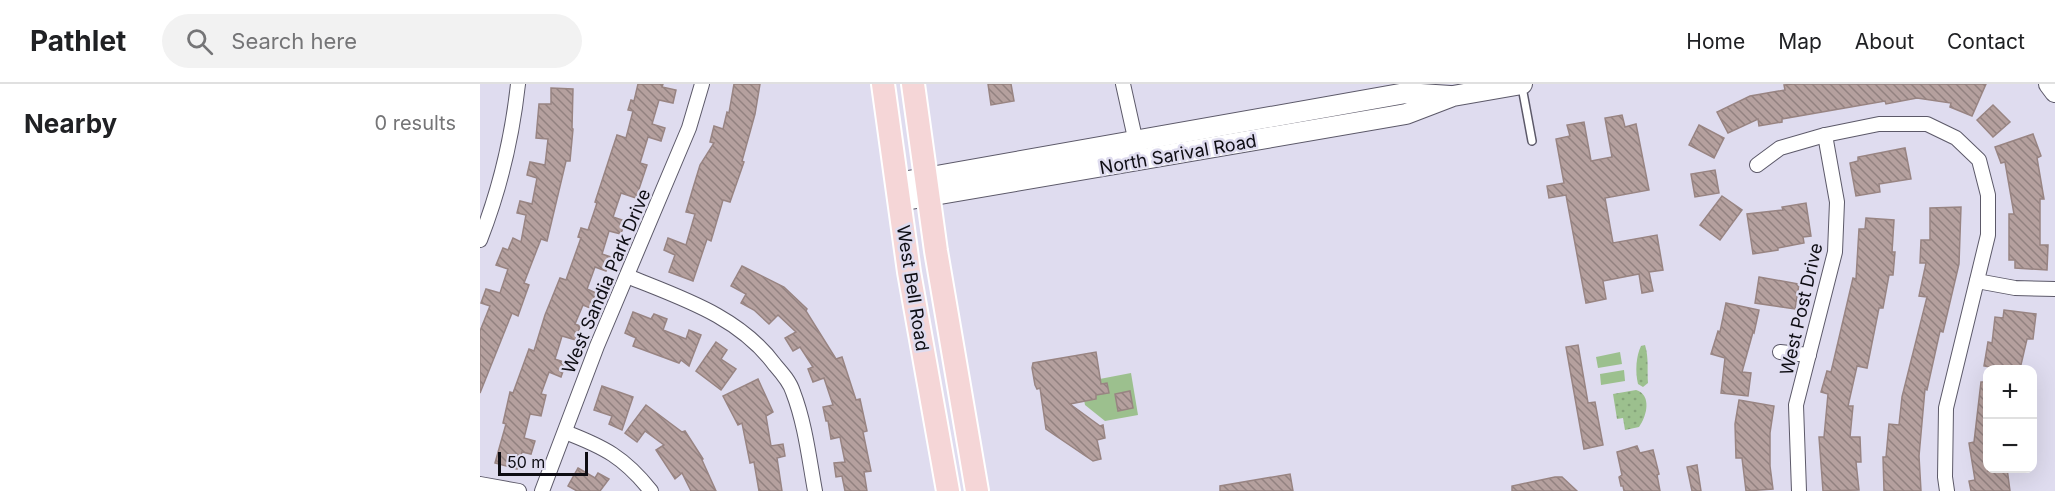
<!DOCTYPE html>
<meta charset="utf-8">
<style>
:root{--surface:#fff;--page:#f2f2f2;--text:#202124;--muted:#757577;--line:#e0e0e0}
body{margin:0;font-family:Inter,sans-serif;background:var(--page);color:var(--text)}
.controls{position:absolute;right:18px;bottom:18px;display:grid;overflow:hidden;border-radius:12px;box-shadow:0 6px 24px #0002}
.controls button{width:54px;height:54px;display:grid;place-items:center;padding:0;border:0;border-bottom:2px solid var(--line);background:var(--surface);color:var(--text);font:30px sans-serif}
.scale{position:absolute;left:18px;bottom:15px;width:90px;box-sizing:border-box;padding-left:6px;border:3px solid #0e0d13;border-top:0;font-size:16px;line-height:21px;white-space:nowrap;color:#0e0d13;-webkit-text-stroke:4px #dfdcef;paint-order:stroke}
.list{margin:0;padding:0;list-style:none}
h2{display:flex;justify-content:space-between;align-items:center;height:78px;margin:0;padding:0 24px;font-size:26px}
h2 small{font-size:20px;font-weight:400;color:var(--muted)}
.icon{flex:none;width:33px;height:33px;fill:none;stroke:currentColor;stroke-width:2;stroke-linecap:round;stroke-linejoin:round}
.map{position:relative;flex:none;width:1575px;height:407px;overflow:hidden}
header{display:flex;align-items:center;gap:36px;box-sizing:border-box;height:84px;padding:0 30px;background:var(--surface);border-bottom:2px solid var(--line)}
header strong{font-size:28px}
nav{display:flex;gap:33px;margin-inline-start:auto;font-size:21px}
.search{width:420px;height:54px;background:var(--page);display:flex;align-items:center;gap:15px;box-sizing:border-box;padding:0 21px;border-radius:33px;color:var(--muted);font-size:22px}
main{display:flex}
aside{flex:1;background:var(--surface)}
.map>svg:first-child{display:block}
</style>
<header>
<strong>Pathlet</strong>
<div class="search"><svg class="icon" aria-label="search" viewBox="0 0 24 24"><circle cx="10" cy="10" r="6"/><path d="M15 15l6 6"/></svg>Search here</div>
<nav><a>Home</a><a>Map</a><a>About</a><a>Contact</a></nav>
</header>
<main>
<aside>
<h2>Nearby<small>0 results</small></h2>
<ul class="list">
</ul>
</aside>
<div class="map">
<svg width="1575" height="407" viewBox="0 0 1575 407">
<defs>
<pattern id="grass-dots" width="8" height="8" patternUnits="userSpaceOnUse" patternTransform="scale(1.5)"><rect width="8" height="8" fill="#9cc08e"/><path d="M2 2h.1M6 6h.1" fill="none" stroke="#85a47a" stroke-width="1.8" stroke-linecap="round"/></pattern>
<pattern id="building-back-hatch" width="6" height="6" patternUnits="userSpaceOnUse" patternTransform="scale(1.5)"><rect width="6" height="6" fill="#b5a09e"/><path d="M-1 5l2 2M0 0l6 6M5-1l2 2" fill="none" stroke="#928180"/></pattern>
</defs>
<rect width="100%" height="100%" fill="#dfdcef"/>
<g fill="url(#grass-dots)">
<path d="M1165,261c4,13 2,25 3,38l-5,4 -5,-3c-3,-12 -2,-28 3,-38z"/>
<path d="M1156,306c16,5 11,26 3,37l-14,3 -2,-12 -6,1 -4,-25z"/>
</g>
<g fill="#9cc08e">
<polygon points="1140,268 1142,280 1118,284 1116,273"/>
<polygon points="1144,286 1145,297 1121,301 1120,290"/>
<polygon points="651,289 658,331 625,337 605,321 601,301 604,298"/>
</g>
<g fill="url(#building-back-hatch)" stroke="#988482" stroke-width="1.5">
<polygon points="158,0 183,0 182,3 196,6 193,19 179,16 172,40 185,44 181,57 168,53 160,79 167,81 156,114 141,109 133,133 145,137 141,150 129,147 122,170 131,173 126,187 115,183 107,205 116,209 110,224 103,221 95,240 100,242 96,256 82,252 75,275 86,279 81,293 69,288 61,310 66,311 61,332 50,330 44,354 55,357 51,370 42,368 37,385 15,379 26,340 23,339 30,308 33,309 49,265 54,267 65,231 80,194 86,196 101,154 98,153 101,144 108,146 117,119 115,118 137,51 146,54 153,27 148,26 151,16 154,17"/>
<polygon points="254,0 280,0 275,30 262,77 264,78 250,118 243,116 231,157 227,155 213,197 189,188 195,171 184,166 188,154 206,161 215,130 206,128 213,104 220,81 234,59 230,58 234,42 243,45 247,28 249,29"/>
<polygon points="508,0 531,0 534,17 511,21"/>
<polygon points="1313,0 1506,0 1492,32 1470,23 1471,19 1437,14 1406,20 1405,17 1302,35 1302,38 1279,42 1278,35 1248,49 1237,28 1270,12 1305,6 1304,1"/>
<polygon points="71,4 93,5 92,44 93,45 90,77 86,77 67,157 61,155 44,199 49,201 38,232 32,229 0,309 0,247 10,222 1,219 6,205 20,209 28,185 16,181 23,164 28,166 33,154 41,158 46,131 37,129 40,117 52,120 57,94 47,91 50,78 65,81 68,55 56,54 59,20 71,20"/>
<polygon points="1513,21 1530,38 1513,53 1497,36"/>
<polygon points="1142,31 1145,43 1156,40 1169,106 1125,114 1133,159 1177,151 1183,186 1169,188 1173,207 1162,209 1159,190 1123,197 1126,215 1106,219 1086,111 1069,114 1067,102 1084,99 1076,55 1090,52 1087,41 1104,38 1111,77 1132,73 1125,34"/>
<polygon points="1219,41 1244,54 1234,74 1209,61"/>
<polygon points="1553,50 1561,72 1557,74 1564,115 1560,115 1560,161 1568,161 1567,186 1535,184 1535,176 1529,176 1529,130 1534,130 1525,78 1521,79 1515,63"/>
<polygon points="1425,64 1431,95 1399,100 1400,108 1376,112 1370,79 1378,77 1378,73"/>
<polygon points="1235,86 1239,109 1215,113 1211,90"/>
<polygon points="1242,112 1262,126 1240,156 1220,141"/>
<polygon points="1326,119 1331,152 1323,153 1324,159 1298,164 1298,166 1273,170 1267,130 1303,126 1302,123"/>
<polygon points="1481,123 1479,180 1463,248 1460,247 1447,306 1445,305 1439,372 1441,407 1404,407 1403,373 1406,373 1409,340 1419,341 1422,313 1447,213 1439,212 1446,179 1440,179 1441,156 1450,156 1450,124"/>
<polygon points="1386,134 1414,136 1412,168 1415,168 1413,191 1409,191 1403,224 1399,224 1387,284 1377,282 1368,322 1373,322 1370,353 1380,353 1381,378 1376,378 1379,406 1343,407 1339,353 1344,353 1348,310 1341,308 1347,287 1351,288 1373,194 1376,195 1379,145 1385,145"/>
<polygon points="262,182 304,203 327,225 326,227 356,275 362,273 376,316 380,315 387,347 383,348 391,387 384,388 387,407 365,407 362,392 356,393 354,379 365,378 360,353 351,355 348,337 346,337 343,323 353,321 344,294 333,298 328,285 333,283 320,263 313,267 305,254 316,248 298,231 289,240 274,226 261,219 266,210 251,202"/>
<polygon points="1279,193 1319,200 1315,225 1275,219"/>
<polygon points="1246,219 1279,226 1274,249 1273,248 1262,288 1271,289 1268,312 1241,309 1245,274 1231,270 1238,247 1240,248"/>
<polygon points="1524,226 1556,230 1553,255 1547,255 1540,285 1521,285 1504,282 1508,258 1512,259 1515,233 1523,234"/>
<polygon points="153,228 171,235 174,230 187,235 183,246 206,255 209,246 221,251 209,282 201,276 199,279 153,262 156,254 145,249"/>
<polygon points="236,258 247,266 241,275 256,285 241,306 216,287"/>
<polygon points="1098,261 1108,319 1115,318 1123,361 1104,365 1086,263"/>
<polygon points="616,268 621,300 627,299 629,309 616,311 616,315 590,320 620,342 623,341 625,354 617,356 621,375 613,377 566,345 560,304 557,305 555,301 552,284 553,279"/>
<polygon points="278,295 293,328 286,332 291,362 303,360 305,372 297,374 302,407 279,407 274,378 270,379 262,339 258,341 243,312"/>
<polygon points="1501,298 1508,298 1508,387 1527,384 1530,407 1491,407 1489,397 1495,396 1489,359 1494,358"/>
<polygon points="122,302 153,313 142,346 129,340 132,332 114,326"/>
<polygon points="650,307 653,324 638,327 635,310"/>
<polygon points="1259,316 1294,322 1290,349 1290,382 1293,405 1266,407 1262,374 1256,374 1255,340"/>
<polygon points="166,321 202,348 205,347 223,375 222,376 236,407 211,407 202,389 195,395 176,366 184,361 165,347 157,358 145,349"/>
<polygon points="1157,362 1160,369 1173,366 1179,390 1177,391 1180,407 1144,407 1143,402 1141,402 1139,393 1142,391 1137,368"/>
<polygon points="1217,381 1221,407 1212,407 1207,383"/>
<polygon points="98,384 115,394 118,389 129,395 120,407 97,407 88,402"/>
<polygon points="810,390 813,407 740,407 740,402"/>
<polygon points="1075,393 1082,393 1097,407 1032,407 1032,402"/>
</g>
<g fill="none" stroke-linecap="round" stroke-linejoin="round">
<g stroke="#5c5969" stroke-width="10">
<polyline id="service" points="1042,3 1052,57"/>
</g>
<g stroke="#5c5969" stroke-width="16">
<g id="minor">
<polyline points="643,0 657,63"/>
<polyline points="1277,81 1300,64 1345,51 1399,40 1447,40 1476,54 1499,76 1508,111 1508,151 1466,324 1465,393 1467,407"/>
<path d="M0,156c20,-51 32,-101 38,-156"/>
<path d="M147,192c54,22 112,40 148,89 7,8 15,17 18,27 12,31 16,66 22,99"/>
<polyline points="1497,197 1535,204 1575,205"/>
<polyline points="1300,268 1329,271"/>
<path d="M85,348c39,15 59,25 86,59"/>
<polyline points="0,400 39,407"/>
<polyline points="62,407 117,262 209,44 222,0"/>
<polyline points="1319,407 1316,321 1355,168 1357,118 1345,51"/>
</g>
</g>
<g stroke="#5c5969" stroke-width="22">
<g id="secondary">
<polyline points="1569,0 1575,8"/>
<polyline points="417,99 926,9 970,12"/>
<polyline points="419,117 926,30 973,12 1042,0"/>
</g>
</g>
<g stroke="#fff" stroke-width="26">
<g id="primary">
<polyline points="403,0 429,188 468,407"/>
<polyline points="433,0 456,167 497,407"/>
</g>
</g>
<use href="#service" stroke="#fff" stroke-width="7"/>
<use href="#minor" stroke="#fff" stroke-width="14"/>
<use href="#secondary" stroke="#fff" stroke-width="20"/>
<use href="#primary" stroke="#f5d6d7" stroke-width="22"/>
</g>
<g text-anchor="middle" dominant-baseline="central" stroke-width="5" stroke-linejoin="round" paint-order="stroke">
<g font-size="18" fill="#0e0d13" stroke="#dfdcef">
<text transform="translate(698 70) rotate(-10)">North Sarival Road</text>
<text transform="translate(126 197) rotate(-67)">West Sandia Park Drive</text>
<text transform="translate(433 204) rotate(81)">West Bell Road</text>
<text transform="translate(1321 225) rotate(-77)">West Post Drive</text>
</g>
</g>
</svg>
<div class="controls">
<button>+</button>
<button>−</button>
</div>
<div class="scale">50 m</div>
</div>
</main>
